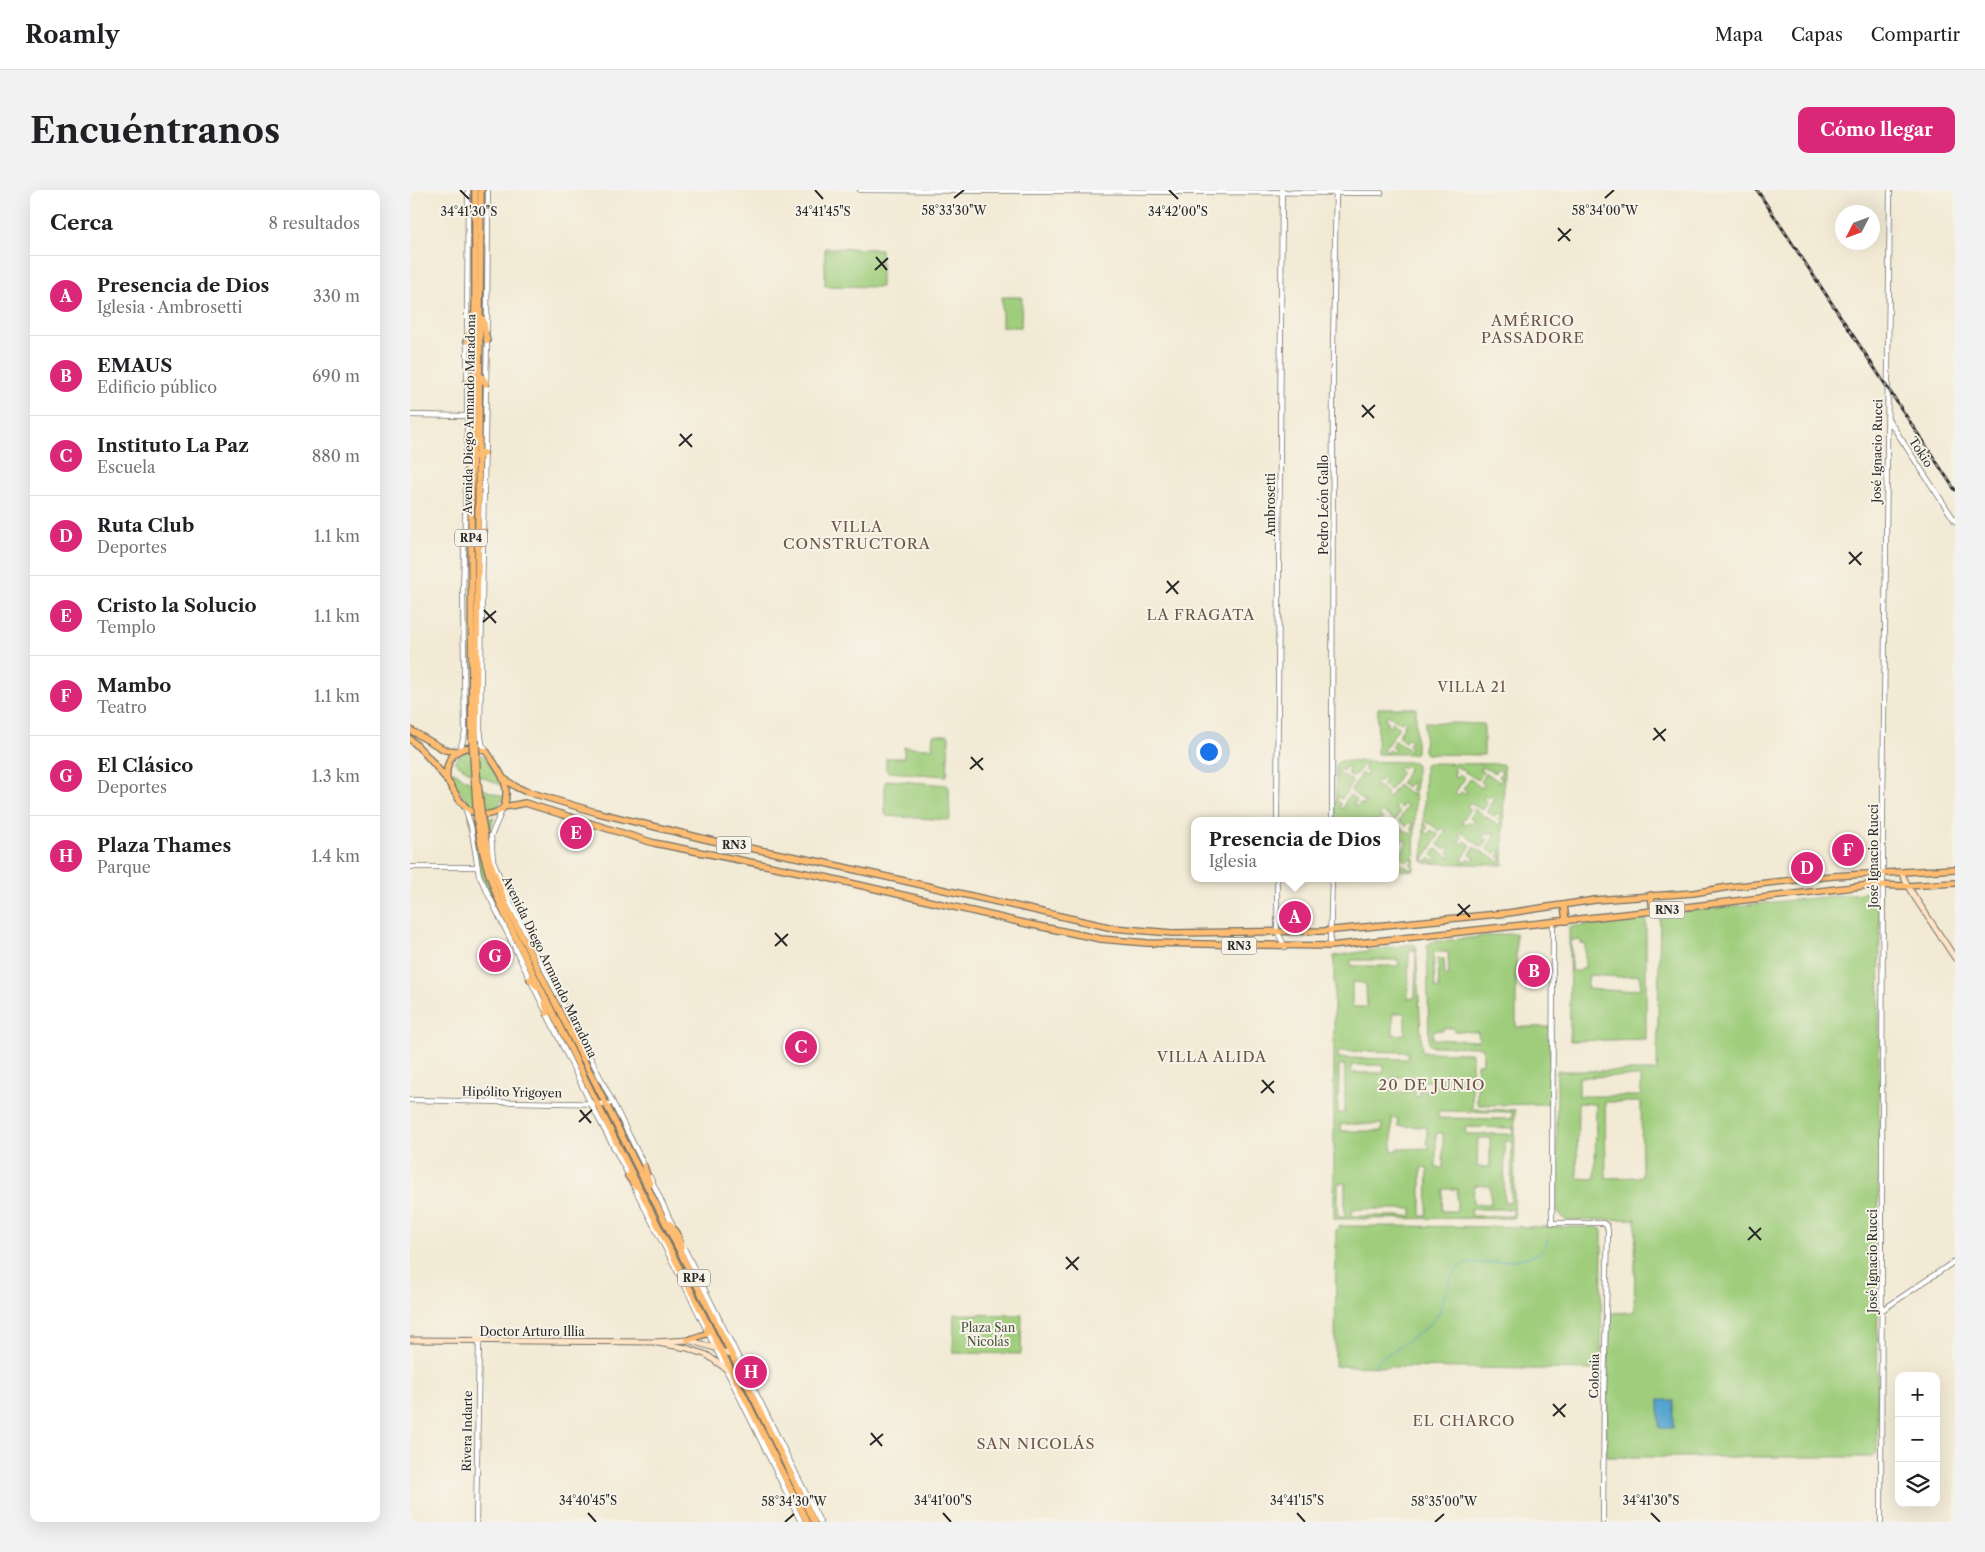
<!DOCTYPE html>
<html lang="es">
<meta charset="utf-8">
<style>
:root{--surface:#fff;--page:#f2f2f2;--text:#202124;--muted:#757577;--line:#e0e0e0;--accent:#db2777}
body{margin:0;font-family:"Libre Caslon Text",serif;background:var(--page);color:var(--text)}
.controls{position:absolute;right:15px;bottom:15px;display:grid;overflow:hidden;border-radius:10px;box-shadow:0 5px 20px #0002}
.controls button{width:45px;height:45px;display:grid;place-items:center;padding:0;border:0;border-bottom:1px solid var(--line);background:var(--surface);color:var(--text);font:25px sans-serif}
.compass{position:absolute;left:1425px;top:15px;width:45px;height:45px;border-radius:50%;background:var(--surface);box-shadow:0 5px 20px #0002;rotate:228deg}
.you{position:absolute;left:798px;top:561px;width:18px;height:18px;margin:-12px;border:4px solid #fff;border-radius:50%;background:#1a73e8;box-shadow:0 0 0 8px #1a73e833}
.badge{display:grid;place-items:center;width:32px;height:32px;border-radius:50%;background:var(--accent);color:#fff;font-size:16px;font-weight:700}
.pin{position:absolute;translate:-50% -50%;border:2px solid #fff;box-shadow:0 1px 5px #0006}
.popup{position:absolute;left:781px;top:627px;width:208px;height:65px;box-sizing:border-box;display:grid;place-content:center;border-radius:10px;background:var(--surface);filter:drop-shadow(0 1px 4px #0005);font-size:16px;white-space:nowrap;color:var(--muted)}
.popup b{font-size:19px;color:var(--text)}
.popup::after{content:'';position:absolute;left:50%;top:100%;margin-left:-10px;border:10px solid transparent;border-top-color:var(--surface)}
.list{margin:0;padding:0;list-style:none}
h2{display:flex;justify-content:space-between;align-items:center;height:65px;margin:0;padding:0 20px;font-size:21px}
h2 small{font-size:16px;font-weight:400;color:var(--muted)}
.list li{display:grid;grid-template-columns:32px 1fr auto;gap:15px;align-items:center;box-sizing:border-box;height:80px;padding:0 20px;border-top:1px solid var(--line)}
.list b{display:block;font-size:19px;white-space:nowrap}
.list p{margin:0;font-size:16px;white-space:nowrap;color:var(--muted)}
.list em{font-size:16px;font-style:normal;color:var(--muted)}
.icon{flex:none;width:28px;height:28px;fill:none;stroke:currentColor;stroke-width:2;stroke-linecap:round;stroke-linejoin:round}
.map{position:relative;flex:none;width:1545px;height:1332px;overflow:hidden;border-radius:10px}
header{display:flex;align-items:center;gap:30px;box-sizing:border-box;height:70px;padding:0 25px;background:var(--surface);border-bottom:1px solid var(--line)}
header strong{font-size:24px}
nav{display:flex;gap:28px;margin-inline-start:auto;font-size:18px}
.intro{display:flex;align-items:center;justify-content:space-between;box-sizing:border-box;height:120px;padding:0 30px}
h1{margin:0;font-size:35px}
.button{padding:12px 22px;border-radius:10px;background:var(--accent);color:#fff;font-size:18px;font-weight:700}
main{display:flex;gap:30px;padding:0 30px}
aside{flex:1;background:var(--surface);border-radius:10px;box-shadow:0 5px 20px #0002}
.map>svg:first-child{display:block}
</style>
<header>
<strong>Roamly</strong>
<nav><a>Mapa</a><a>Capas</a><a>Compartir</a></nav>
</header>
<div class="intro"><h1>Encuéntranos</h1><a class="button">Cómo llegar</a></div>
<main>
<aside>
<h2>Cerca<small>8 resultados</small></h2>
<ul class="list">
<li><span class="badge">A</span><div><b>Presencia de Dios</b><p>Iglesia · Ambrosetti</p></div><em>330 m</em></li>
<li><span class="badge">B</span><div><b>EMAUS</b><p>Edificio público</p></div><em>690 m</em></li>
<li><span class="badge">C</span><div><b>Instituto La Paz</b><p>Escuela</p></div><em>880 m</em></li>
<li><span class="badge">D</span><div><b>Ruta Club</b><p>Deportes</p></div><em>1.1 km</em></li>
<li><span class="badge">E</span><div><b>Cristo la Solucio</b><p>Templo</p></div><em>1.1 km</em></li>
<li><span class="badge">F</span><div><b>Mambo</b><p>Teatro</p></div><em>1.1 km</em></li>
<li><span class="badge">G</span><div><b>El Clásico</b><p>Deportes</p></div><em>1.3 km</em></li>
<li><span class="badge">H</span><div><b>Plaza Thames</b><p>Parque</p></div><em>1.4 km</em></li>
</ul>
</aside>
<div class="map">
<svg width="1545" height="1332" viewBox="0 0 1545 1332">
<rect width="100%" height="100%" fill="#f7f3e8"/>
<filter id="ink" filterUnits="userSpaceOnUse"><feTurbulence type="fractalNoise" baseFrequency=".02" numOctaves="2"/><feDisplacementMap in="SourceGraphic" scale="10" xChannelSelector="R" yChannelSelector="G"/><feConvolveMatrix kernelMatrix="1 2 1 2 8 2 1 2 1" color-interpolation-filters="sRGB"/></filter>
<filter id="wash" filterUnits="userSpaceOnUse"><feTurbulence type="fractalNoise" baseFrequency=".0096" numOctaves="4" result="noise"/><feDisplacementMap in="SourceGraphic" scale="20" xChannelSelector="R" yChannelSelector="G"/><feGaussianBlur stdDeviation="1.12" result="paint"/><feColorMatrix in="noise" values="0 0 0 0 0 0 0 0 0 0 0 0 0 0 0 0 0 1.4 0 .05"/><feComposite in="paint" operator="in"/></filter>
<g filter="url(#wash)">
<rect width="100%" height="100%" fill="#f2ead4"/>
<g fill="#9fcd7b" stroke="#657c53" fill-rule="evenodd">
<polygon points="415,58 471,59 471,97 415,96"/>
<polygon points="592,107 612,107 611,137 592,137"/>
<path d="M968,518h38v44l-2,2h-37zM977,525l14,8 2,-3 3,2 -8,15 7,5 3,-4 3,2 -3,5 3,2 -2,3 -14,-10 -4,7 4,2 -2,3 -5,-2 -2,3 -3,-2 16,-24 -7,-5 -3,5 -3,-2 2,-4 -3,-2z"/>
<polygon points="1015,532 1074,534 1074,565 1016,564 1014,561"/>
<polygon points="523,545 538,545 539,547 537,586 478,582 476,580 476,568 494,568 494,557 522,558"/>
<polygon points="58,561 74,566 93,596 58,581 44,572 52,563"/>
<path d="M930,571l74,1 2,2 -2,106 -19,1v-11l16,10 2,-3 -3,-3 3,-5 -3,-1 -3,4 -8,-5 8,-15 -4,-2 -2,3 -4,-2 -2,3 5,3 -5,8v-31l16,10 3,-3 -3,-2 2,-5 -3,-2 -3,4 -8,-5 8,-15 -3,-2 -3,4 -4,-3 -2,4 5,3 -5,8 -13,-8 -3,4 4,2 -2,3h-46l1,-57zM953,575l3,2 -2,3 4,3 -2,3 -5,-3 -10,18 14,11 -2,3 -3,-2 -3,4 -3,-2 3,-5 -8,-5 -7,14 -3,-2 2,-3 -5,-4 2,-3 4,2 11,-18 -15,-9 2,-3 3,2 3,-5 4,2 -3,5 7,4zM996,575l3,3 -8,15 6,4 3,-4 3,2 -2,5 3,2 -3,3 -13,-10 -10,13 -3,-2 2,-3 -13,-10 2,-3 3,2 3,-4 3,2 -3,5 8,5 12,-18 -5,-3 2,-3 4,2z"/>
<path d="M1017,573l75,1 2,3 -1,98 -77,-2 -3,-2 2,-96zM1045,576l23,14 5,-8 -3,-2 2,-3 13,6 3,-4 4,3 -3,5 3,2 -2,3 -14,-9 -5,9 3,3 -2,3 -12,-9 -7,10 4,2 -2,3 -4,-2 -3,3 -3,-2 10,-15 -6,-4 -2,4 -4,-2 3,-5 -3,-2zM1081,605l3,2 -7,15 8,4 2,-3 4,1 -3,5 3,2 -2,4 -25,-16 -4,8 4,3 -2,4 -4,-2 -2,3 -4,-2 8,-15 -3,-2 2,-3 14,7 5,-8 -5,-3 2,-3 4,2zM1017,632l13,9 2,-3 4,2 -8,15 7,5 3,-4 3,2 -3,5 3,2 -1,3 -14,-9 -4,6 4,3 -2,3 -4,-3 -3,4 -3,-3 15,-24 -8,-5 -2,4 -4,-2 3,-5 -3,-2zM1051,642l22,16 5,-8 -5,-4 2,-3 4,2 2,-3 4,2 -8,15 8,5 3,-4 3,2 -3,5 4,2 -2,3 -26,-15 -4,8 5,3 -2,3 -5,-2 -2,3 -4,-2 9,-15 -6,-4 -2,3 -4,-2 3,-5 -3,-2z"/>
<path d="M42,581l28,17 24,9 -7,11c-20,9 -28,-2 -38,-19 -4,-6 -8,-11 -7,-18z"/>
<polygon points="478,590 537,595 539,597 540,629 538,630 477,626 475,624 475,592"/>
<path d="M59,625l9,3h16c-10,25 -2,49 8,73l72,139 -14,-22 -58,-115 -9,-25 -10,-45 -9,-1 11,54 50,107 -9,-15 -46,-94z"/>
<path d="M1470,701l-3,561 -5,5h-266l4,-144 24,-1 2,-93 -70,2 -9,-10v-140h100l3,-157zM1231,886v20h-62v-19zM1195,912h36l1,75 -36,1zM1168,913l18,1 -1,75 -18,-1z"/>
<path d="M1236,728v121l-76,2 -1,-114zM1161,750h9l1,3 4,1v24h-4l-1,3h-9zM1179,785l32,2 18,-2 2,13 -18,3 -36,-2z"/>
<path d="M1106,743v94h34l1,74 -4,3 -68,1 -2,-2v-39h6v-17l-52,-1 -2,-2 -2,-99 4,-3zM1023,762h15l1,24h-4l-1,-17h-6l1,30 -4,-1zM1034,838h10v3l24,1 1,9 -46,-2v-8l10,-1z"/>
<path d="M1003,754l3,2 6,106 50,1v56l43,1 -1,108 -180,1v-263zM999,760h7l-1,48h-7zM941,770h47l1,6h-48zM942,792l11,1 3,2 1,22h-15zM983,823h12v21l-12,1zM929,861l69,1v7l-70,-1zM929,875h6v48h-7zM941,875h33v8h-33zM983,887h17v5l22,-1v9h-13v7h-4v-12h-5v7h-17zM1028,921l74,1v7l-74,-1zM982,928l6,1v7l29,1v17l3,1 -1,3 -32,1v2h-5zM931,934h41v7h-41zM1055,937l48,1v6h-47zM1026,943h7v35h-7zM1068,948h12v29h-13zM1095,951h7l-1,61h-7zM1011,978l7,1 -1,47h-6zM928,993h7v34h-7zM1064,995l16,1 1,18h-18zM1033,999h14v22h-15zM942,1019h60v7h-60zM1061,1019h42v7h-41z"/>
<polygon points="196,920 315,1156 313,1156 194,921"/>
<polygon points="930,1036 1188,1037 1192,1040 1191,1180 925,1176 926,1039"/>
<polygon points="544,1124 612,1125 611,1164 543,1163"/>
</g>
<rect fill="#56a5d0" stroke="#40687e" x="1249" y="1210" width="14" height="28"/>
<g fill="none" stroke-linecap="round" stroke-linejoin="round">
<path stroke="#56a5d0" stroke-width="1" d="M963,1176c18,-18 46,-28 63,-49 11,-15 9,-40 25,-51 6,-4 16,-3 23,-3 13,-1 45,-3 56,-11 5,-4 7,-11 10,-16"/>
</g>
</g>
<g filter="url(#ink)">
<g fill="none" stroke-linecap="round" stroke-linejoin="round">
<g stroke="#716e66" stroke-width="6">
<g id="tertiary">
<polyline points="450,0 971,3"/>
<polyline points="77,140 78,0"/>
<polyline points="57,142 58,0"/>
<polyline points="0,225 56,226"/>
<polyline points="1478,229 1545,331"/>
<polyline points="57,282 57,150"/>
<polyline points="73,343 77,148"/>
<polyline points="73,350 70,538 72,554 77,562"/>
<polyline points="50,560 55,543 53,404 56,292"/>
<polyline points="55,617 61,636 69,685 181,914 220,988"/>
<polyline points="92,620 81,646 83,670 98,708 170,848"/>
<polyline points="867,631 872,0"/>
<polyline points="922,631 923,159 926,0"/>
<polyline points="0,677 66,677"/>
<polyline points="867,688 867,741 875,757"/>
<polyline points="1143,732 1142,1033 1193,1033 1197,1036 1198,1041 1194,1201 1193,1332"/>
<polyline points="920,756 922,688"/>
<polyline points="175,857 235,977"/>
<polyline points="0,910 199,914"/>
<polyline points="240,987 263,1036"/>
<polyline points="223,995 276,1098 391,1332"/>
<polyline points="272,1054 410,1332"/>
<polyline points="1471,1121 1545,1071"/>
<polyline points="66,1332 69,1151"/>
<polyline points="1471,1332 1473,617 1480,0"/>
</g>
</g>
<g stroke="#716e66" stroke-width="7">
<g id="secondary">
<polyline points="1491,682 1500,700 1545,768"/>
<polyline points="0,1150 244,1152 278,1150 305,1158 323,1166"/>
<polyline points="247,1153 277,1158 297,1165 316,1179"/>
</g>
</g>
<g stroke="#716e66" stroke-width="8">
<g id="primary">
<polyline points="73,129 77,151"/>
<polyline points="57,151 63,125"/>
<polyline points="57,192 65,186 73,188 76,194"/>
<path d="M57,262c3,6 13,5 17,1"/>
<polyline points="57,281 59,297"/>
<polyline points="70,356 73,341"/>
<polyline points="62,549 61,315 65,186 65,0"/>
<polyline points="66,550 71,0"/>
<path d="M67,630c7,55 27,94 51,143 15,30 30,60 45,91 76,157 157,312 234,468"/>
<polyline points="72,631 79,669 97,717 345,1211 404,1332"/>
<polyline points="1241,705 1243,721"/>
<polyline points="120,789 129,798"/>
<polyline points="135,811 137,823"/>
<polyline points="162,841 176,859"/>
<polyline points="234,976 240,994"/>
<polyline points="218,986 225,996"/>
<polyline points="260,1034 268,1046 271,1057"/>
<polyline points="278,1150 296,1144 298,1135"/>
</g>
</g>
<g stroke="#716e66" stroke-width="8">
<g id="trunk">
<polyline points="0,540 35,560 47,561"/>
<path d="M0,549c14,12 26,27 37,41 7,10 13,25 24,31 10,6 25,4 33,-4 7,-25 -4,-34 -17,-55 -24,-12 -43,2 -40,29"/>
<polyline points="93,588 106,597 115,601 185,622 299,650 406,671 703,738 762,743 914,741 1098,723 1185,710 1283,703 1319,697 1423,686 1545,679"/>
<polyline points="94,617 115,613 244,653 410,686 618,734 691,749 737,753 920,756 1243,721 1460,695 1497,696 1545,693"/>
<polyline points="1154,715 1156,731"/>
</g>
</g>
<use href="#tertiary" stroke="#fff" stroke-width="4.5"/>
<use href="#secondary" stroke="#ffe4c6" stroke-width="5"/>
<use href="#primary" stroke="#febc70" stroke-width="5.5"/>
<use href="#trunk" stroke="#febc70" stroke-width="5.5"/>
<g stroke="#2b2b2b" stroke-width="3">
<polyline id="rail" points="1347,0 1545,300"/>
</g>
<use href="#rail" stroke="#f7f3e8" stroke-width="1" stroke-dasharray="4" stroke-linecap="butt"/>
<g stroke="#716e66" stroke-width="8" stroke-linecap="butt">
<g id="primary-bridge">
<polyline points="62,549 67,630"/>
<polyline points="66,550 67,584 72,631"/>
</g>
</g>
<use href="#primary-bridge" stroke="#febc70" stroke-width="5.5"/>
</g>
</g>
<path fill="none" stroke="#2b2b2b" stroke-width="2" d="M50,0l9,9M405,0l8,9M759,0l9,9M544,8l10,-8M1195,8l9,-8M1148,38l12,13M1148,51l13,-12M466,67l11,13M465,80l13,-12M952,215l12,13M952,227l13,-12M270,244l12,13M269,256l13,-12M1439,362l12,13M1439,374l13,-12M757,391l11,13M756,403l13,-12M74,420l12,13M73,432l13,-11M1244,538l11,13M1243,550l13,-11M561,567l12,13M560,579l13,-11M1048,714l12,13M1047,726l13,-11M365,743l12,13M365,756l13,-12M852,890l12,13M851,903l13,-12M170,920l11,13M169,932l13,-12M1339,1037l12,13M1338,1050l13,-12M656,1067l12,13M656,1079l13,-12M1143,1214l12,13M1143,1226l13,-12M461,1243l11,13M460,1255l13,-11M178,1323l8,9M533,1323l8,9M887,1323l8,9M1241,1323l9,9M375,1332l9,-8M1025,1332l9,-8"/>
<g text-anchor="middle" dominant-baseline="central" stroke-width="4" stroke-linejoin="round" paint-order="stroke">
<g fill="#f7f3e8" stroke="#686764" stroke-width="1">
<rect x="45" y="339.5" width="32" height="17" rx="4"/>
<rect x="306.5" y="646.5" width="35" height="17" rx="4"/>
<rect x="1239.5" y="711.5" width="35" height="17" rx="4"/>
<rect x="811.5" y="747.5" width="35" height="17" rx="4"/>
<rect x="268" y="1079.5" width="32" height="17" rx="4"/>
</g>
<g font-size="11" font-weight="bold" fill="#2b2b2b">
<text x="61" y="348">RP4</text>
<text x="324" y="655">RN3</text>
<text x="1257" y="720">RN3</text>
<text x="829" y="756">RN3</text>
<text x="284" y="1088">RP4</text>
</g>
<g font-size="12" fill="#2b2b2b" stroke="#f7f3e8">
<text transform="translate(59 224) rotate(-89)">Avenida Diego Armando Maradona</text>
<text transform="translate(1467 261) rotate(-89)">José Ignacio Rucci</text>
<text transform="translate(1511 262) rotate(57)">Tokio</text>
<text transform="translate(860 315) rotate(-90)">Ambrosetti</text>
<text transform="translate(913 315) rotate(-90)">Pedro León Gallo</text>
<text transform="translate(1463 666) rotate(-90)">José Ignacio Rucci</text>
<text transform="translate(140 777) rotate(64)">Avenida Diego Armando Maradona</text>
<text transform="translate(102 902) rotate(1)">Hipólito Yrigoyen</text>
<text transform="translate(1462 1071) rotate(-90)">José Ignacio Rucci</text>
<text x="122" y="1141">Doctor Arturo Illia</text>
<text transform="translate(1184 1186) rotate(-89)">Colonia</text>
<text transform="translate(57 1241) rotate(-89)">Rivera Indarte</text>
</g>
<g font-size="12" fill="#48543f" stroke="#f7f3e8">
<text x="578" y="1137">Plaza San<tspan x="578" dy="14">Nicolás</tspan></text>
</g>
<g font-size="14" letter-spacing="1" fill="#6e5548" stroke="#f7f3e8">
<text x="1062" y="497">VILLA 21</text>
</g>
<g font-size="15" letter-spacing="1" fill="#6e5548" stroke="#f7f3e8">
<text x="1123" y="130">AMÉRICO<tspan x="1123" dy="17">PASSADORE</tspan></text>
<text x="447" y="336">VILLA<tspan x="447" dy="17">CONSTRUCTORA</tspan></text>
<text x="791" y="424">LA FRAGATA</text>
<text x="802" y="866">VILLA ALIDA</text>
<text x="1022" y="894">20 DE JUNIO</text>
<text x="1054" y="1230">EL CHARCO</text>
<text x="626" y="1253">SAN NICOLÁS</text>
</g>
</g>
<g font-size="12" text-anchor="middle" fill="#2b2b2b" stroke="#f7f3e8" stroke-width="4" stroke-linejoin="round" paint-order="stroke">
<text x="544" y="25">58°33'30"W</text>
<text x="1195" y="25">58°34'00"W</text>
<text x="413" y="26">34°41'45"S</text>
<text x="59" y="26">34°41'30"S</text>
<text x="768" y="26">34°42'00"S</text>
<text x="178" y="1315">34°40'45"S</text>
<text x="533" y="1315">34°41'00"S</text>
<text x="887" y="1315">34°41'15"S</text>
<text x="1241" y="1315">34°41'30"S</text>
<text x="384" y="1316">58°34'30"W</text>
<text x="1034" y="1316">58°35'00"W</text>
</g>
</svg>
<div class="controls">
<button>+</button>
<button>−</button>
<button><svg class="icon" aria-label="layers" viewBox="0 0 24 24"><path d="M12 4l9 5-9 5-9-5zM3 14l9 5 9-5"/></svg></button>
</div>
<svg class="compass" viewBox="-18 -18 36 36"><path d="M0-13l5 13h-10z" fill="#e53935"/><path d="M0 13l5-13h-10z" fill="#757577"/></svg>
<div class="you"></div>
<div class="pin badge" style="left:885px;top:727px">A</div>
<div class="popup"><b>Presencia de Dios</b>Iglesia</div>
<div class="pin badge" style="left:1124px;top:781px">B</div>
<div class="pin badge" style="left:391px;top:857px">C</div>
<div class="pin badge" style="left:1397px;top:678px">D</div>
<div class="pin badge" style="left:166px;top:643px">E</div>
<div class="pin badge" style="left:1438px;top:660px">F</div>
<div class="pin badge" style="left:85px;top:766px">G</div>
<div class="pin badge" style="left:341px;top:1182px">H</div>
</div>
</main>
